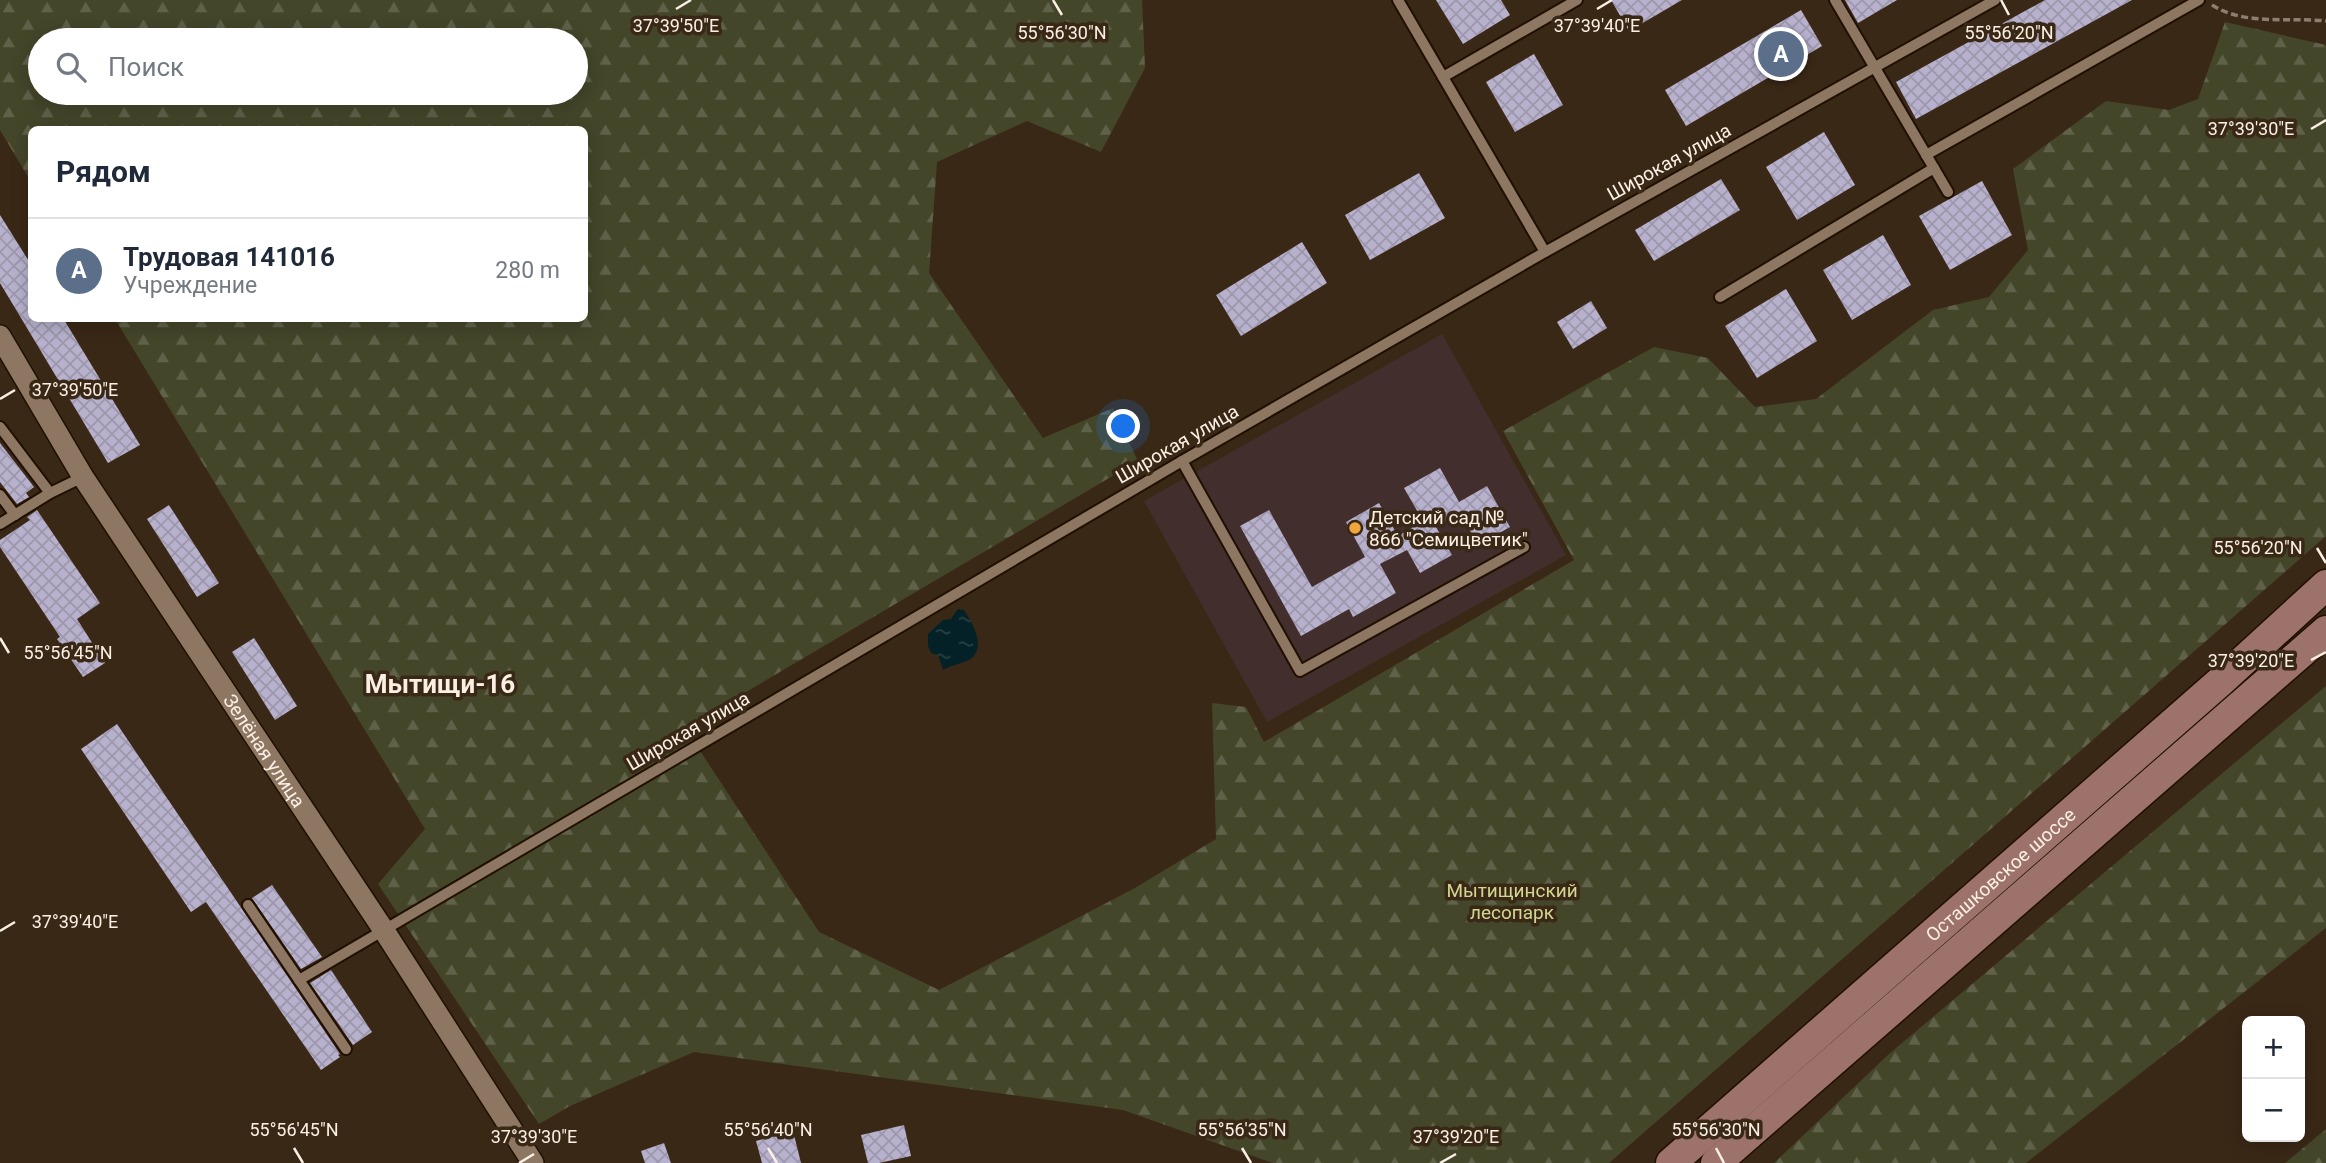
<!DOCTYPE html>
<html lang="ru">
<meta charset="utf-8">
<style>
:root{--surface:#fff;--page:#f2f2f3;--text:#1f2937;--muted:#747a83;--line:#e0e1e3;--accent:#ea580c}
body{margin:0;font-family:Roboto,sans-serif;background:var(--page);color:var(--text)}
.controls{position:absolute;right:21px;bottom:21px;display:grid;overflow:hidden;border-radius:10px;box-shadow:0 4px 18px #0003}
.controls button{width:63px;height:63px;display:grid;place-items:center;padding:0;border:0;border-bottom:2px solid var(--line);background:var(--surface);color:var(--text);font:35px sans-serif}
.you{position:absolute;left:1124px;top:427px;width:24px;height:24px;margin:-18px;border:5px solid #fff;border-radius:50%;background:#1a73e8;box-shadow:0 0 0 10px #1a73e833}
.badge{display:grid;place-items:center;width:46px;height:46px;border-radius:50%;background:var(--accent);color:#fff;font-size:23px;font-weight:700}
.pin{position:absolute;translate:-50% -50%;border:4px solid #fff;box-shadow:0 2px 7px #0006}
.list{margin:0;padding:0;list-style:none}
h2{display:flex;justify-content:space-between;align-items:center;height:91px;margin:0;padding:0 28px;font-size:30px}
h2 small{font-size:23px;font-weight:400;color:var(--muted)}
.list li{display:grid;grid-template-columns:46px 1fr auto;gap:21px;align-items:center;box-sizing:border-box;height:105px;padding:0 28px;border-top:2px solid var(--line)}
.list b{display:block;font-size:26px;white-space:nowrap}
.list p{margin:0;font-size:23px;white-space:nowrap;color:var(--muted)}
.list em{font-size:23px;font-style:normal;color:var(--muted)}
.icon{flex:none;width:38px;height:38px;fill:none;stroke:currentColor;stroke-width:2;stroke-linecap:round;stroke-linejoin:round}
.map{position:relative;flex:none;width:2326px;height:1163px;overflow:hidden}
.search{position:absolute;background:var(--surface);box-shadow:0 4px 18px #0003;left:28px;top:28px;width:560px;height:77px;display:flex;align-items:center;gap:18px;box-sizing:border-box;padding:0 24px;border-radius:38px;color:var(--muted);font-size:26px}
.panel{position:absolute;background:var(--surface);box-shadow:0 4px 18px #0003;left:28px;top:126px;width:560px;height:196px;border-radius:10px}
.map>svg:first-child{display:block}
</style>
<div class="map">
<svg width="2326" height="1163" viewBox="0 0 2326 1163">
<defs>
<pattern id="forest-firs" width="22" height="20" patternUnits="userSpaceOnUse" patternTransform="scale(1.75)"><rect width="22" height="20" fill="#44462a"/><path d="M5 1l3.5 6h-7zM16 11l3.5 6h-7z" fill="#606149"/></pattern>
<pattern id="water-ripples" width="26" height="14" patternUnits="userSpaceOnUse" patternTransform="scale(1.75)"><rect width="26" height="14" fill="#032126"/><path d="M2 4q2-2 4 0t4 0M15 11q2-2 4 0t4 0" fill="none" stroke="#294245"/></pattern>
<pattern id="building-cross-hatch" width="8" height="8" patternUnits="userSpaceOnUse" patternTransform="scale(1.75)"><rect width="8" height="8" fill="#b7b1cd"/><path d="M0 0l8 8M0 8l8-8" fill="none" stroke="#9c97ab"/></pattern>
</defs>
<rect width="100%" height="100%" fill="#3a2816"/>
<polygon fill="#422e2c" points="1442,334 1566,555 1267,722 1144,501"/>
<g fill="url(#forest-firs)" fill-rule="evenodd">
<path d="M0,0h1142l3,68 -44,84 -74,-31 -90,41 -8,111 114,165 70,-30 25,53 -453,267 134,204 120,58 196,-102 81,-49 -4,-136 34,4 18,35 310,-182 -71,-129 151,-84 54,11 47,49 61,-8 117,-89 56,-13 39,-47 -15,-81 93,-68 63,9 29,-11 27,-77 101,23v491l-717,627h-336l-150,-53 -429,-58 -124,54 -31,18 -161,-240 47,-55 -310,-510 469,-1v-188h-552l-1,52 -31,-52zM40,40h536v53h-536z"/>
<polygon points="2326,686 2326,928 2026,1163 1774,1163 1889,1054"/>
<polygon points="2326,1129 2326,1163 2285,1163"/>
</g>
<path fill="url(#water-ripples)" d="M958,609l6,1c8,12 24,39 5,50 -8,4 -18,5 -26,10l-5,-15 -7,-2 -3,-7v-12l15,-14 8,-1z"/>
<g fill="url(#building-cross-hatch)">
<polygon points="1436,0 1501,0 1510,15 1463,44"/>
<polygon points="1611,0 1682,0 1629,31"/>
<polygon points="1845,0 1897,0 1858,23"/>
<polygon points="2045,0 2132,0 1916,119 1896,82"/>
<polygon points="1801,10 1822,46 1686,126 1665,90"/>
<polygon points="1534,54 1563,105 1515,132 1486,82"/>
<polygon points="1824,132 1855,185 1797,220 1766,167"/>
<polygon points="1419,173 1445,218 1370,260 1345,215"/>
<polygon points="1721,179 1740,210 1654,261 1635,230"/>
<polygon points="1982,181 2012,235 1950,270 1919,216"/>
<polygon points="0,215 32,266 32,318 63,318 140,445 108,463 0,283"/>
<polygon points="1883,235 1911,285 1852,320 1823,270"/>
<polygon points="1302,242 1327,283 1241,336 1216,295"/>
<polygon points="1786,289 1817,341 1757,378 1725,326"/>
<polygon points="1591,301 1607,328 1573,349 1557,322"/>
<polygon points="0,443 34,487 26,493 29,497 17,504 0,482"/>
<polygon points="1440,468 1459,502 1487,486 1510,527 1478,545 1460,513 1436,527 1452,555 1420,573 1407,550 1380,564 1396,593 1353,617 1349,609 1301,636 1240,526 1269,510 1312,587 1365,557 1346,522 1379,503 1398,536 1423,521 1404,488"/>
<polygon points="169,505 219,583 197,597 147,519"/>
<polygon points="37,510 100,603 77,619 105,663 83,677 57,639 60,637 0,547 0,540 30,520 27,517"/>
<polygon points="254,638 297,706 275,720 232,652"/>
<polygon points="117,724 340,1054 338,1055 340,1057 321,1070 206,902 191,912 81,749"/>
<polygon points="272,885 322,957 301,969 252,898"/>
<polygon points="331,970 372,1032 353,1045 310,983"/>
<polygon points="904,1125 911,1156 879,1163 868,1163 861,1135"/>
<polygon points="793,1131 801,1163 762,1163 756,1141"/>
<polygon points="664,1143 671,1163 645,1163 641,1151"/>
</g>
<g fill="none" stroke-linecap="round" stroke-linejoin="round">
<g stroke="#211001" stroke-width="14">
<g id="lane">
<polyline points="1398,0 1545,252"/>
<polyline points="1835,0 1948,192"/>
<polyline points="1443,77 1577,0"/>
<polyline points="1926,155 2199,0"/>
<polyline points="1720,297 1934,168"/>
<polyline points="0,427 50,493"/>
<polyline points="1182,461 1300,671 1524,547"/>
<polyline points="0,495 15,515"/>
<polyline points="0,524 50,493 83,477"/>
<polyline points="248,905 346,1049"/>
<polyline points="299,980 1182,461 1545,252 1995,0"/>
</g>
</g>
<g stroke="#211001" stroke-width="24">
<g id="street">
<path id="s1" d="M0,336l83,141 300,452 150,234"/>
</g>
</g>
<g stroke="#211001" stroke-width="33">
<g id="secondary">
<path id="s2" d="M1671,1163l550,-482 105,-96"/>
<polyline points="1716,1163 2326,631"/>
</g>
</g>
<path stroke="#8d7e6f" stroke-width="3.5" stroke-dasharray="7 3.5" stroke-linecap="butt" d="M2212,5c33,21 77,12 114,16"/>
<use href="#lane" stroke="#8d7763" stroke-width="10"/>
<use href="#street" stroke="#8d7763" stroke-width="21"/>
<use href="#secondary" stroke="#9c726a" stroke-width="30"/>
</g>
<path fill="none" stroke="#fbefe4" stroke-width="2.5" d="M1053,0l9,15M2001,0l8,15M676,9l15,-9M1597,9l15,-9M2311,129l15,-9M0,399l15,-9M2317,548l9,15M0,638l9,15M2311,660l15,-8M0,931l15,-9M294,1148l9,15M768,1148l9,15M1242,1148l9,15M1716,1148l8,15M519,1163l15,-9M1440,1163l16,-9"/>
<circle fill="#f0a63e" stroke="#3a2816" stroke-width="2.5" cx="1355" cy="528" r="7"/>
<g text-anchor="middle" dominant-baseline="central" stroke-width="7" stroke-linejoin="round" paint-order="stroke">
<g font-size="19" fill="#fbefe4" stroke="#3a2816">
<text transform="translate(1669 162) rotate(-29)">Широкая улица</text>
<text transform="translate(1177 444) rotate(-30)">Широкая улица</text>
<text transform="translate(688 731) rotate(-30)">Широкая улица</text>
<text stroke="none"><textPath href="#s1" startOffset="492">Зелёная улица</textPath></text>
<text stroke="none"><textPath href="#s2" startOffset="438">Осташковское шоссе</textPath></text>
</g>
<g font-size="19" fill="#fbefe4" stroke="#3a2816" text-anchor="start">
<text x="1369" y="517">Детский сад №<tspan x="1369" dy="22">866 "Семицветик"</tspan></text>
</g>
<g font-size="19" fill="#d2d690" stroke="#3a2816">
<text x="1512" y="890">Мытищинский<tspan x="1512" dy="22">лесопарк</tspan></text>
</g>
<g font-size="26" font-weight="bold" fill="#fbefe4" stroke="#3a2816">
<text x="440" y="684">Мытищи-16</text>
</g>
</g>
<g font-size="18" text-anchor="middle" fill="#fbefe4" stroke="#3a2816" stroke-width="7" stroke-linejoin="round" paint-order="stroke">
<text x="676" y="32">37°39'50"E</text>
<text x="1597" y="32">37°39'40"E</text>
<text x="1062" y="39">55°56'30"N</text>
<text x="2009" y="39">55°56'20"N</text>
<text x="2251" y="135">37°39'30"E</text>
<text x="75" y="396">37°39'50"E</text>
<text x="2258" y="554">55°56'20"N</text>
<text x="68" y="659">55°56'45"N</text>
<text x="2251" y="667">37°39'20"E</text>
<text x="75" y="928">37°39'40"E</text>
<text x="294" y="1136">55°56'45"N</text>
<text x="768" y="1136">55°56'40"N</text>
<text x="1242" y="1136">55°56'35"N</text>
<text x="1716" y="1136">55°56'30"N</text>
<text x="534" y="1143">37°39'30"E</text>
<text x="1456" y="1143">37°39'20"E</text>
</g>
</svg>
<div class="controls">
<button>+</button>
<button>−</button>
</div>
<div class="you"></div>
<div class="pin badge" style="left:1781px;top:54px;background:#5c6f8a">A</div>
<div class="search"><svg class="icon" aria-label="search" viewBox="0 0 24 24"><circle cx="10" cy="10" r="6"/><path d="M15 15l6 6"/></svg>Поиск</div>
<section class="panel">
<h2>Рядом<small></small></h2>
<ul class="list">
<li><span class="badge" style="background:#5c6f8a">A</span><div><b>Трудовая 141016</b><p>Учреждение</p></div><em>280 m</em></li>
</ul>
</section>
</div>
